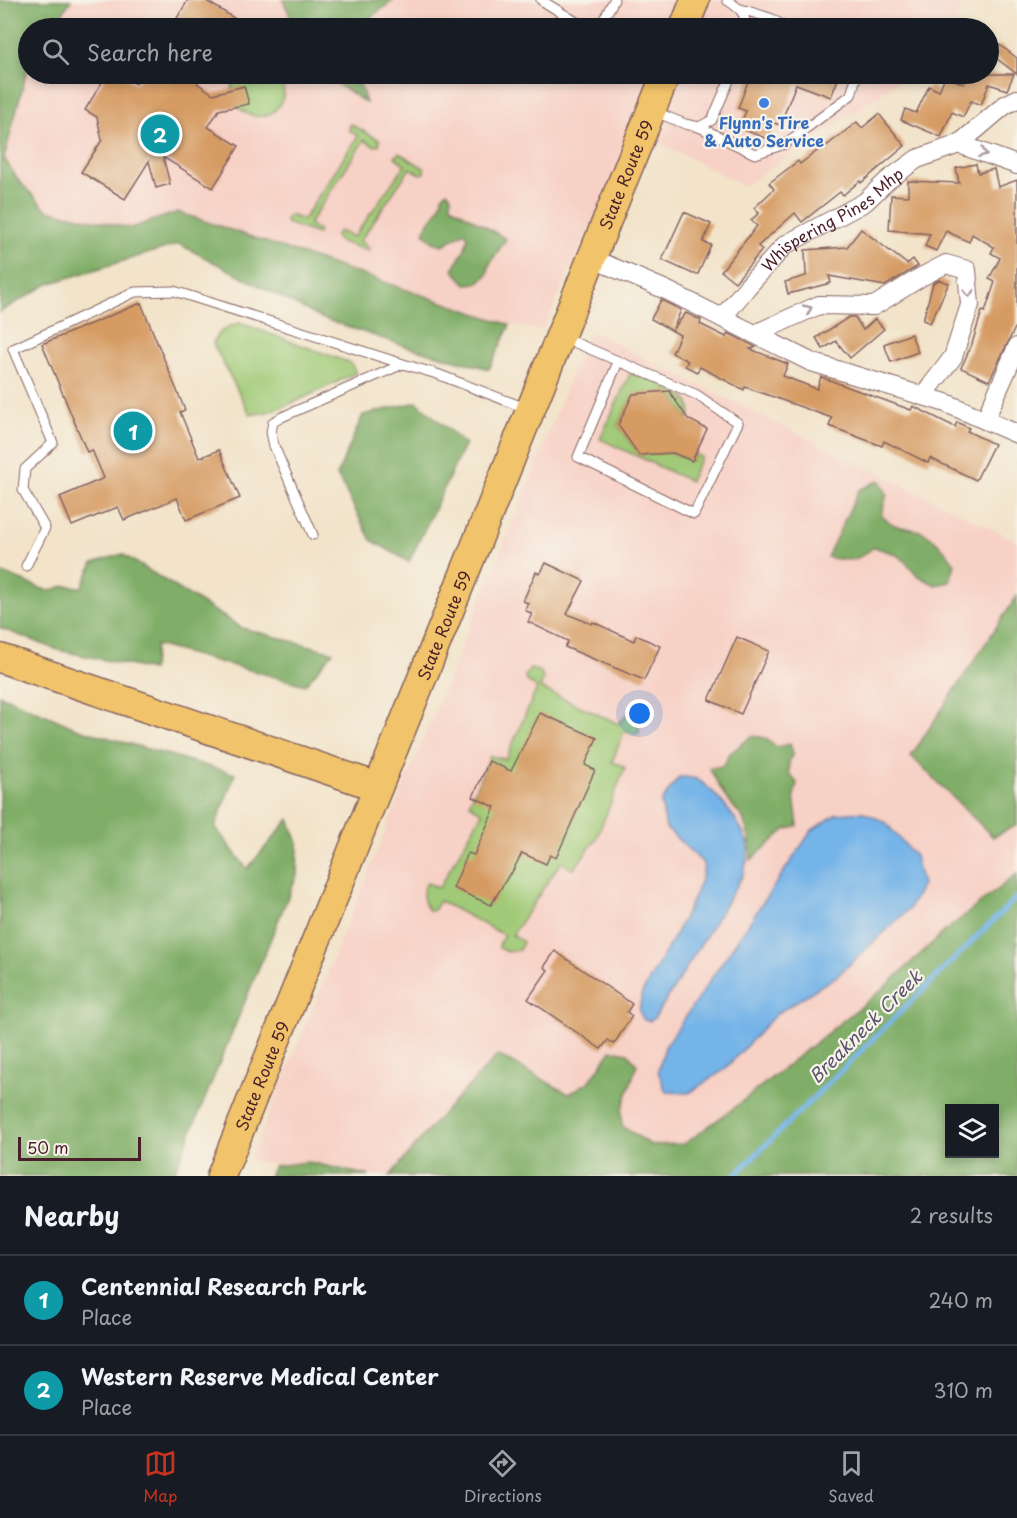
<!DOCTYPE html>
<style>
:root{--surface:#171b24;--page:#20242c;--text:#f1f3f6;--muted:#9ea1a6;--line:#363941;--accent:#c8321e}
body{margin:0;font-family:"Playpen Sans",sans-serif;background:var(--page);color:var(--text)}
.controls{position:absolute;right:18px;bottom:18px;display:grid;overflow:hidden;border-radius:0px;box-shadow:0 3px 9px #0003}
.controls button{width:54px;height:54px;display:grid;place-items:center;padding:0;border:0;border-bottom:2px solid var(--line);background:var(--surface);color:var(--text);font:30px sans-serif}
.scale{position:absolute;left:18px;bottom:15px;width:123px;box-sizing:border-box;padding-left:6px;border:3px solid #4a1f2b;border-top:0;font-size:16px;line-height:21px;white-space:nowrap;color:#4a1f2b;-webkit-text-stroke:4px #f7f3e8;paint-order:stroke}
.you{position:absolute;left:640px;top:714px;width:21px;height:21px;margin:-15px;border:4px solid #fff;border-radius:50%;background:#1a73e8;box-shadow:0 0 0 9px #1a73e833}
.badge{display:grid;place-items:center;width:39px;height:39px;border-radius:50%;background:var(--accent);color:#fff;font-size:20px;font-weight:700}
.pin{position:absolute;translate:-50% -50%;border:3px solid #fff;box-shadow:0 2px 6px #0006}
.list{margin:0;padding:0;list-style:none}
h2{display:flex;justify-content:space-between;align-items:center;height:78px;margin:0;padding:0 24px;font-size:26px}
h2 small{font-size:20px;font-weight:400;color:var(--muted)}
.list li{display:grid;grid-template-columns:39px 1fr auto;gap:18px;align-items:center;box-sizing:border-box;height:90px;padding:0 24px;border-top:2px solid var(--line)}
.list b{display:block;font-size:22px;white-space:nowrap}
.list p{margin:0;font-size:20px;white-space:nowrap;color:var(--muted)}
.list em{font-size:20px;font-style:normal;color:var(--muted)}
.icon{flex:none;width:33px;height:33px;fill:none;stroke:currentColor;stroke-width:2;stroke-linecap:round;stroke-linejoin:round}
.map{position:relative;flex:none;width:1017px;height:1176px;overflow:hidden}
.search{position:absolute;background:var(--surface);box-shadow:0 3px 9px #0003;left:18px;right:18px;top:18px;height:66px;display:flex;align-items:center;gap:15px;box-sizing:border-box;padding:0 21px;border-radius:33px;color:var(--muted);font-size:22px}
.sheet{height:258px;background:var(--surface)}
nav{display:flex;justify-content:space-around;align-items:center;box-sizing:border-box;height:84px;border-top:2px solid var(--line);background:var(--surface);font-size:16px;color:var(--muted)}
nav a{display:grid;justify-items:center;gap:3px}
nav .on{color:var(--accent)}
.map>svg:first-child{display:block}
</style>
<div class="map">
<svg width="1017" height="1176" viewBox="0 0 1017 1176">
<rect width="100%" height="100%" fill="#f7f3e8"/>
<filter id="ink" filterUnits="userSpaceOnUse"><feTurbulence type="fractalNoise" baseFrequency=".0167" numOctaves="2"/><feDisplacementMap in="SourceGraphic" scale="12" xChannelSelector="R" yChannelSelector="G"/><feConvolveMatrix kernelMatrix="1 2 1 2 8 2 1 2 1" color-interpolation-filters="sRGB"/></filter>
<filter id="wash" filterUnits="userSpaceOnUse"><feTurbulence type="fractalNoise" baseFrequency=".008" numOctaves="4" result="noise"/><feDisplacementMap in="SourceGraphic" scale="24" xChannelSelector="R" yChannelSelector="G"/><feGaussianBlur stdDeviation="1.35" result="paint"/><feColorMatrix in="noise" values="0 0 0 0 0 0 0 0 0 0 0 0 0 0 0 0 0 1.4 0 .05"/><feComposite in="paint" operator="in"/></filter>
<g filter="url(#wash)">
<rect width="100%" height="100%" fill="#f2e3c9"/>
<g fill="#f7d1c6">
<polygon points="71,0 283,0 296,28 53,28"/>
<polygon points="394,0 964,0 952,28 356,28"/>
<polygon points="28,66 28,74 322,74 365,102 357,74 910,74 744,186 642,133 583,241 543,330 510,325 178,212 131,228 47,210 18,180 4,158"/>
<polygon points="589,331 1017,541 1017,596 911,756 1017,818 1017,874 945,931 885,987 735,1107 684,1144 651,1145 622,1126 628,1054 611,1050 590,1081 569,1094 498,1056 435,1122 390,1176 370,1176 309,1162 274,1165 250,1160 524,495"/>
</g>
<g fill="#a0ca77" stroke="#757451" stroke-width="1.5">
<path d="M238,74h40c5,8 8,16 4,26 -15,35 -67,8 -44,-26z"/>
<polygon points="350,124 380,140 379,145 374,146 364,140 309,224 319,231 318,234 286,223 286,218 290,215 303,220 358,136 349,130"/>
<polygon points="399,153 424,168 424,173 420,174 410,168 360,241 369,249 368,251 338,241 335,236 339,231 354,237 405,165 395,157"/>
<path d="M240,323l111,40 5,10c-25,11 -82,43 -106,41l-37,-70c3,-12 15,-18 27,-21z"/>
<path d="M631,372c17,7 72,21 57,47l-19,-28 -36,4 -15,30 21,30 34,-2 19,8 3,-7 6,3 -11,24 -90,-42z"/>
<path d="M530,669l11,3 2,7 -3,9 79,36 9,-11c9,5 11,10 11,20l-5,1 -10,-3 -12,31 9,3 4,3 -29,71 -23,31 -12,-8 -49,73 11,7 -4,8 -11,2 -9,-4v-3l5,-10 -64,-34 -6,9 -4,1c-8,-7 -9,-21 -3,-28l12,5 43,-75 -13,-10 21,-47 16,3 31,-71 -10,-7 -2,-5z"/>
</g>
<g fill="#80ae68" stroke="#65664a" stroke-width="1.5" fill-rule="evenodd">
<polygon points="0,0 71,0 53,28 28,28 28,66 4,158 18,180 47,210 131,228 178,212 510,325 489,369 408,347 321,318 179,244 48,284 0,312"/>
<polygon points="283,0 394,0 356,28 296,28"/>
<polygon points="322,74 357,74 366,103"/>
<path d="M447,191l4,5v10l55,33 -16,24 -3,12 -9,8 -12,1 -13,-14 12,-22 3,-10 -3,-6 -22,13 -10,-3 -9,-9c3,-14 18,-22 18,-36z"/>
<polygon points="417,402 465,444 409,562 371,540 337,475 363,415"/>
<path d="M880,480l7,14 -6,21c17,16 20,10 39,16 16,6 25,20 35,33l-5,18 -15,3 -18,-10 -14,-16 -8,-5 -21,-7c-20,16 -22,14 -47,10l32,-67z"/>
<polygon points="122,554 242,628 333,652 305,685 156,645 152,670 58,650 0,628 0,572 48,591 65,586 82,587 93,563"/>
<polygon points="1017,596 1017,825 993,837 911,756"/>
<polygon points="0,695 78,729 235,774 215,827 247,869 289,819 298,843 297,875 173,1176 0,1176"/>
<path d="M752,736l13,2 11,9 14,-3 3,9 -4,9v11l8,10 -3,13 4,30 -13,4 -34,30 -1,-20 -7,-22 -17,-20 -17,-30c11,-1 17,-1 19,-13z"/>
<path d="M1017,874v302h-627l45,-54 63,-67 71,39 21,-13 21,-31 17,3 9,12 -15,44v17l29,19 33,-1 51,-37 150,-120 60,-56zM950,1108h44v46h-44z"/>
<polygon points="309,1162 370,1176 269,1176 274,1166"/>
</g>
<g fill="#74b4e8" stroke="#5f6a8a" stroke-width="1.5">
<path d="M679,777c6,0 14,0 19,3 17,10 47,47 50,67 1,10 -3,20 -5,28l-69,113 -19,29 -5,4 -6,-1 -5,-9 3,-18c12,-22 67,-111 61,-130l-37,-35 -5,-26z"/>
<polygon points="863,812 885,822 915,856 922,885 909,909 837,976 776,1014 724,1070 689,1093 666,1092 658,1071 665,1047 812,830 837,814"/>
</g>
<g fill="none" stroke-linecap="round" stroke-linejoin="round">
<polyline stroke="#74b4e8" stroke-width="5" points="734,1176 1017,897"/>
</g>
<g id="blocks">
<g fill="#d69b63">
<polygon points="188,0 205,0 237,20 232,28 171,28"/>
<polygon points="1000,45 1017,58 1017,74 992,55"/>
<polygon points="107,74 119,74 136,84 143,74 203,74 197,83 213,94 244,86 249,104 219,110 208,127 239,146 213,188 163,157 170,184 156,188 149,161 125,199 81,172 102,140 97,117 85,110"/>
<polygon points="751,74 840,74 831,97 796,84 780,125 774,123 768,139 739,128 746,111 738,108"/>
<polygon points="966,74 1014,74 1007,90 989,84 981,105 971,101 963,117 952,112 941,137 901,120 905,109 916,113 929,86 939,91 945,76 964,84 968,76"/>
<polygon points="879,114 905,146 861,183 860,181 843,195 840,192 802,222 795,213 758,246 762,250 735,282 721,271 757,226 751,220 759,213 754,208 774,189 769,183 798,161 800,164 820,149 821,150 857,122 862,128"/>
<polygon points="976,164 978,173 994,169 998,187 1017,180 1017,324 989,381 961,368 972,344 982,311 985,312 995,282 989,279 1000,258 991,253 994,247 972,234 969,242 946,231 936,251 925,246 930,234 889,230 891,195 908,196 908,181 959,183 956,168"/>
<polygon points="684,212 711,224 703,242 711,245 698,274 693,274 662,260"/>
<polygon points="861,229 907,264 913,259 918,266 885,286 829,276 831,283 788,294 785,282 806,276 805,250 847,247"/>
<polygon points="939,280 949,283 930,323 923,320 933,283"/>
<polygon points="661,300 681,310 673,329 686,313 690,315 701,320 700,324 726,337 728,333 756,347 750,349 788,364 783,376 817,389 821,377 911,410 913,406 955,427 957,422 969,428 967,431 994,444 976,480 930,458 928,463 884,441 882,446 829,426 832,418 745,387 744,390 700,367 697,372 685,366 688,361 672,353 680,335 651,319"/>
<polygon points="141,303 185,410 180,412 199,458 219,450 240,498 186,520 177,498 124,520 118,507 72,526 60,497 104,478 92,450 87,452 42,344"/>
<polygon points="849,317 855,317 863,330 875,319 884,329 850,358 836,341 823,349 816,338"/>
<polygon points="911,334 918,352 891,362 884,344"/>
<polygon points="669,391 688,419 707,429 692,461 673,453 639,455 618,425 633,394"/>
<polygon points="546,563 584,581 567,614 592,624 593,622 634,641 636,635 660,646 644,680 565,647 568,641 528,622 532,614 525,610 528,603 523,601 536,572 540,574"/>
<polygon points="737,637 769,651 741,714 709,700"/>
<polygon points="540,713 597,738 585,765 595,770 556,858 550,855 546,864 522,853 511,874 510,873 491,905 453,888 468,853 474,855 495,807 473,797 489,761 511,771"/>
<polygon points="555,951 632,1004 627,1012 632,1016 614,1044 608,1040 601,1049 528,999 548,970 544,967"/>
</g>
</g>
</g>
<g filter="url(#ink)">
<use href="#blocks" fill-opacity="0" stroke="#856462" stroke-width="1.5"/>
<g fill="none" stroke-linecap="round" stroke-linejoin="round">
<g stroke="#856462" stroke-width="11">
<g id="service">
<polyline points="541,0 586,28"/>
<path d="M727,0c12,8 20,13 18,28"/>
<polyline points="741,9 770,18 787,28"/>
<polyline points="599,28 614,0"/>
<polyline points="653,111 685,124 699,127 712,120 732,74"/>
<polyline points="699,127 755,154 785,144 851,95 857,74"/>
<polyline points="562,337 697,395 738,423 694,514 578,457 618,362"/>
<polyline points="313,535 274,446 271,432 273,422 282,417 403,364 437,374 528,409"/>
<polyline points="26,566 45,528 23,490 25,469 53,443 13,349 135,292 174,291 403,364"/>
</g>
</g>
<g stroke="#856462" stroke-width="20">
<g id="minor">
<polyline points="1017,99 1005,105 959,144 1017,165"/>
<polyline points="591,258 666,290 811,362 946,403 1017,434"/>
<path id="s1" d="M722,318l26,-32 37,-41 80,-43 23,-22 29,-21 42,-15"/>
<polyline points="755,334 819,305 874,306 921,277 946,264 967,270 970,305 953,357 923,396"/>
<polyline points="985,420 1017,347"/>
</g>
</g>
<g stroke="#856462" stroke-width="31">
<g id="primary">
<polyline points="684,28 695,0"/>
<polyline points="0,658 378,787"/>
<path id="s2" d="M221,1176l445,-1102"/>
</g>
</g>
<use href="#service" stroke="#fff" stroke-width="9"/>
<use href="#minor" stroke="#fff" stroke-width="18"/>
<use href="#primary" stroke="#f1c36a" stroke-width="28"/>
</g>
<defs><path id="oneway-chevron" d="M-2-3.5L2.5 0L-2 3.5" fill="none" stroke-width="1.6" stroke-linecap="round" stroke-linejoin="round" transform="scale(1.5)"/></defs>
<g stroke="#ae9aa0">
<use href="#oneway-chevron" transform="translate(983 153) rotate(20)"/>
<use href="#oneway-chevron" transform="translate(969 293) rotate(86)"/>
<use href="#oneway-chevron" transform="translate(808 309) rotate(-25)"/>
</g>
</g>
<circle fill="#3f7fe0" stroke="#f7f3e8" stroke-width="2" cx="764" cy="103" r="6"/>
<g text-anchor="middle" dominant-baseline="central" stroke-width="4.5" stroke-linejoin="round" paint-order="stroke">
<g font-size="16" font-weight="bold" fill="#366cbe" stroke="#f7f3e8">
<text x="764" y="122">Flynn's Tire<tspan x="764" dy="18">&amp; Auto Service</tspan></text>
</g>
<g font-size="16" fill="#4a1f2b" stroke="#f7f3e8">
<text stroke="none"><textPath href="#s2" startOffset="1080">State Route 59</textPath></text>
<text stroke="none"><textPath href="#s1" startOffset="150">Whispering Pines Mhp</textPath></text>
<text stroke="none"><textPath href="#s2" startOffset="594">State Route 59</textPath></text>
<text stroke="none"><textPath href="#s2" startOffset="108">State Route 59</textPath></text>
</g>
<g font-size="18" font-style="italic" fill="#59536d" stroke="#f7f3e8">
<text transform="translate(865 1026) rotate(-45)">Breakneck Creek</text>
</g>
</g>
</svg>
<div class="controls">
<button><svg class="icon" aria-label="layers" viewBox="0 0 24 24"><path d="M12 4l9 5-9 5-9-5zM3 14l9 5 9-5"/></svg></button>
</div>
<div class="scale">50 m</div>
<div class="you"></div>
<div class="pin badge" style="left:133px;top:431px;background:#0f9aa8">1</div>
<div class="pin badge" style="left:160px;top:134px;background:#0f9aa8">2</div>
<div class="search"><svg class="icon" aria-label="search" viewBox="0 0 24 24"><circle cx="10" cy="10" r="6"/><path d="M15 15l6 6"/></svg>Search here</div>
</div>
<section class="sheet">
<h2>Nearby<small>2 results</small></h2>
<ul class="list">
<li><span class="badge" style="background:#0f9aa8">1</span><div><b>Centennial Research Park</b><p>Place</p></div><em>240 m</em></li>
<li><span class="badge" style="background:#0f9aa8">2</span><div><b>Western Reserve Medical Center</b><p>Place</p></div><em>310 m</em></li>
</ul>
</section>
<nav>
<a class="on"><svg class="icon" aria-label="map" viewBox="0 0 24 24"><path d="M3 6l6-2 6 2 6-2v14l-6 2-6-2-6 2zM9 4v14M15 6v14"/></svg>Map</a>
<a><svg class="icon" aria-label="directions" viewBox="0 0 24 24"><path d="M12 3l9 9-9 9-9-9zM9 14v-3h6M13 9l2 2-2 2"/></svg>Directions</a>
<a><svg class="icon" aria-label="saved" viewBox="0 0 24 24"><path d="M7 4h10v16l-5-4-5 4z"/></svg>Saved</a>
</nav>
